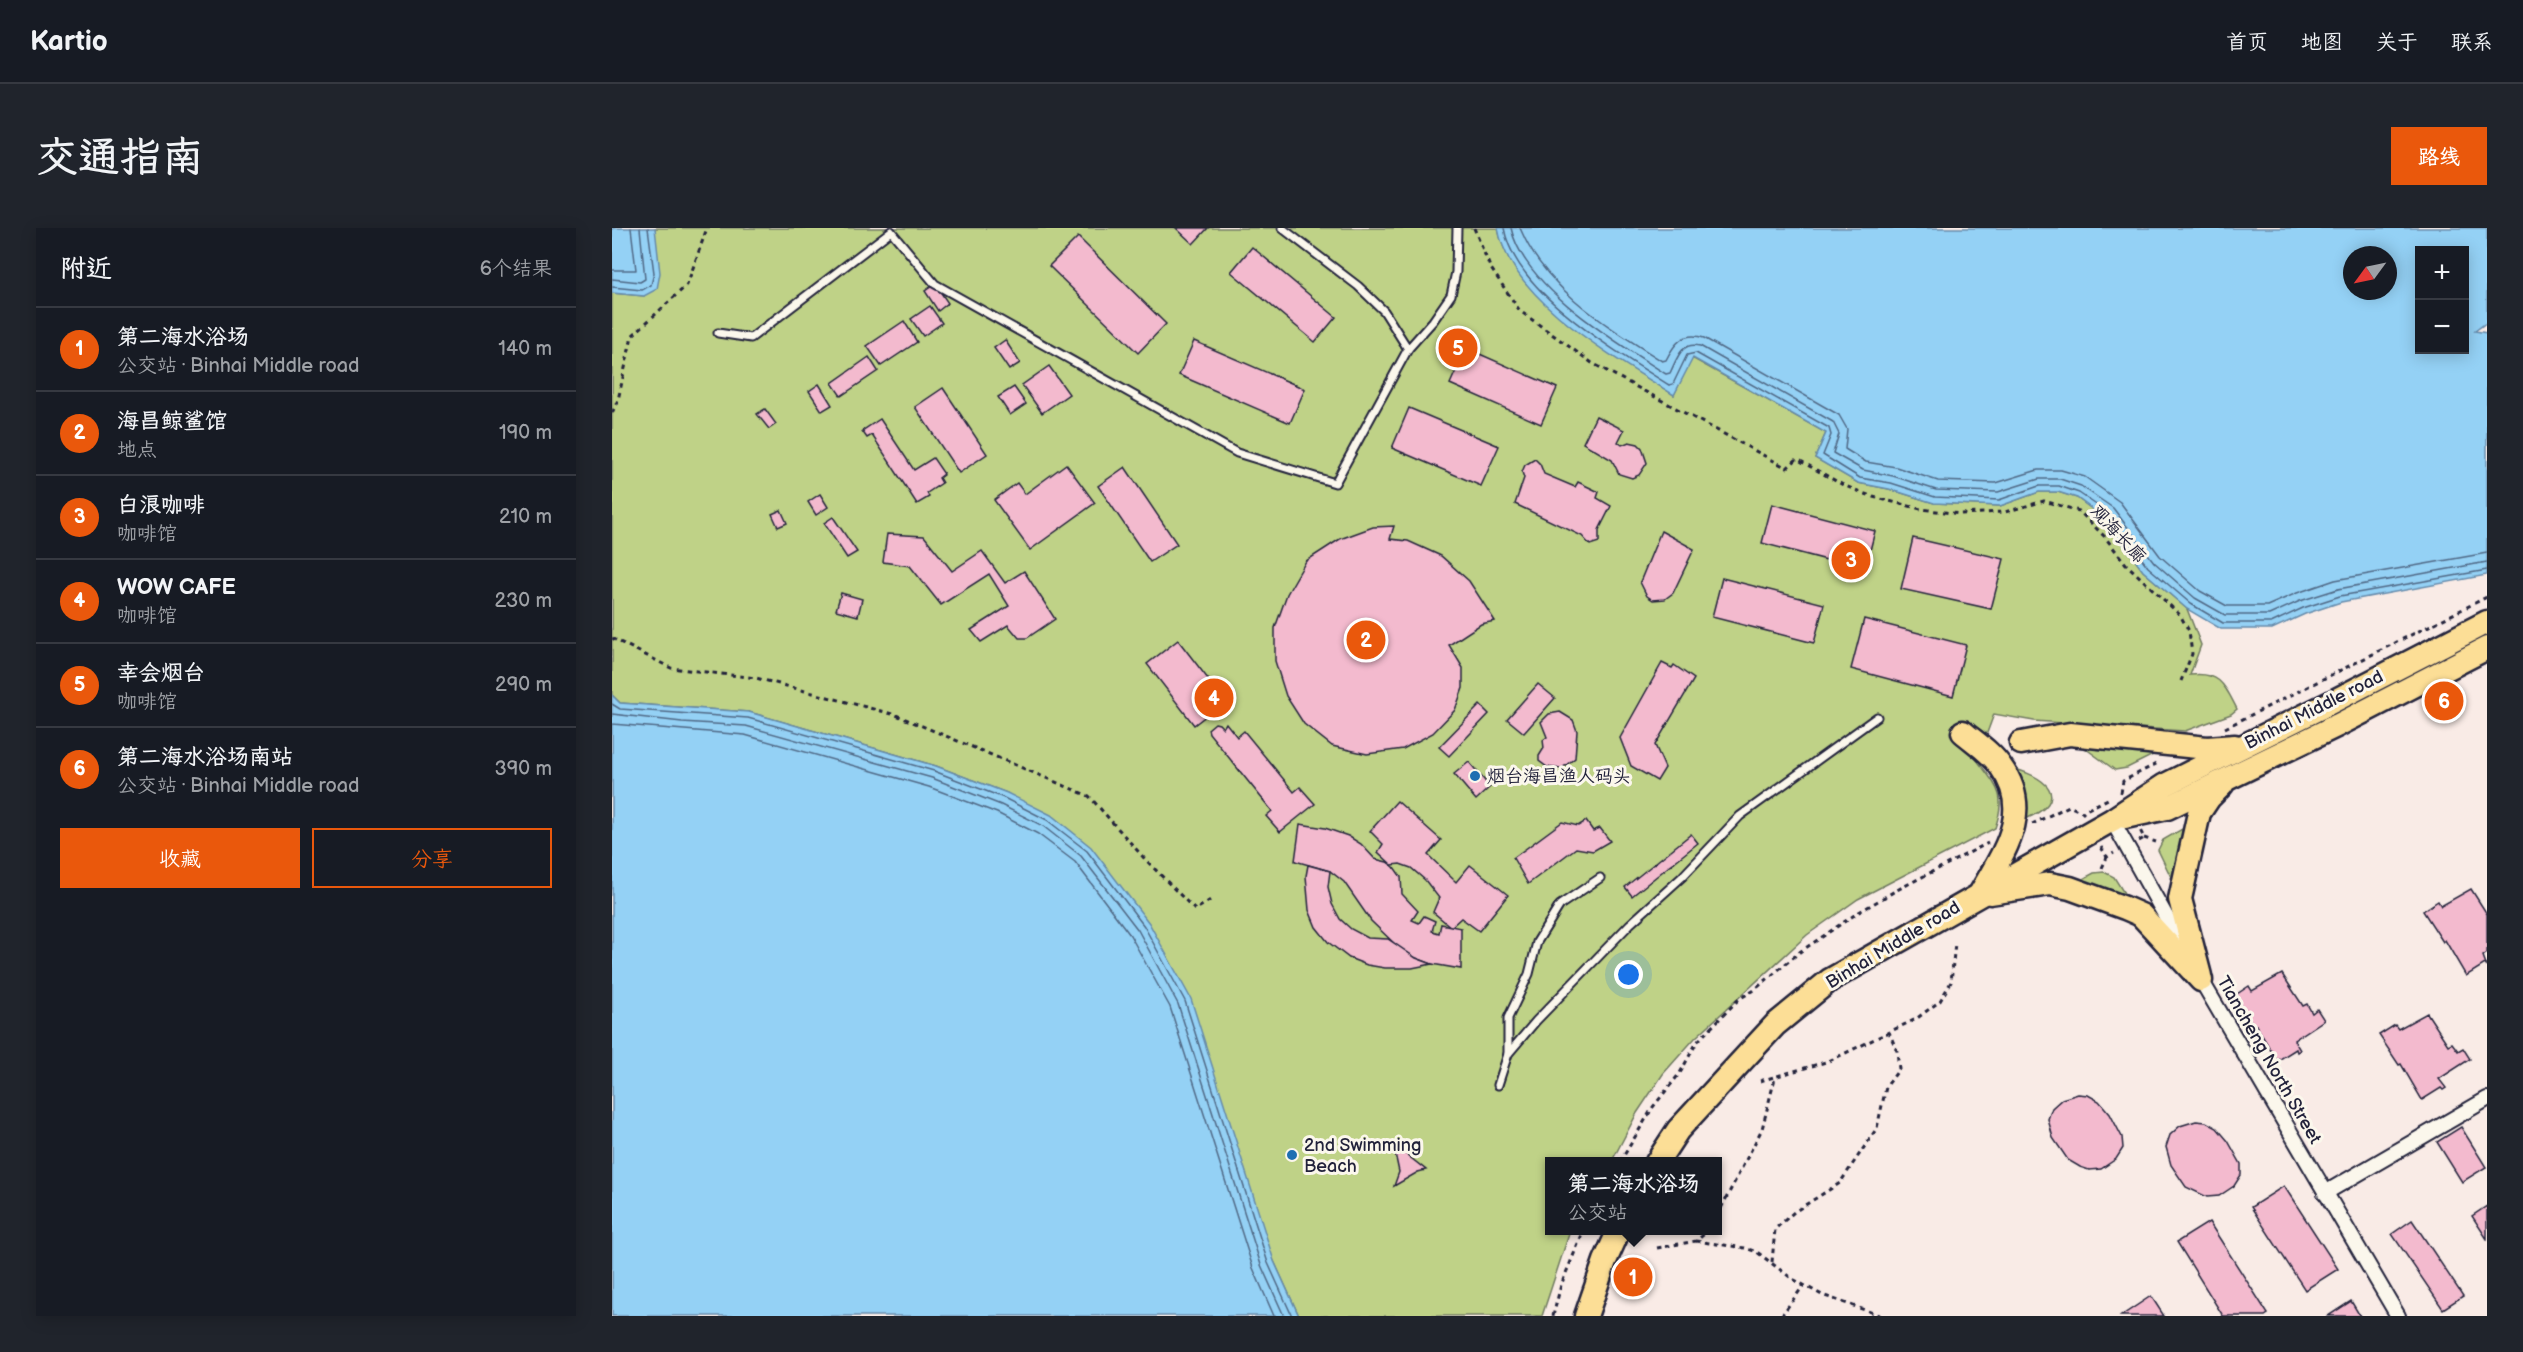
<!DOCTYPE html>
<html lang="zh">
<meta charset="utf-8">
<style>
:root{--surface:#171b24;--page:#20242c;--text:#f1f3f6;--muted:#9ea1a6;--line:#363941;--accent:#ea580c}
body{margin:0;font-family:"Balsamiq Sans","LXGW WenKai TC",sans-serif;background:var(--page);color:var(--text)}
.controls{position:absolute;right:18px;top:18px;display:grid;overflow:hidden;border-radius:0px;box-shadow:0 3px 15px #0003}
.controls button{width:54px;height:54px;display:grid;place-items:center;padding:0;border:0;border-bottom:2px solid var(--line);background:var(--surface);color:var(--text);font:30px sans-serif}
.compass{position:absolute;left:1731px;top:18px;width:54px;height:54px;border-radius:50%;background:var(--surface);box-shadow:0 3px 15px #0003;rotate:237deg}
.you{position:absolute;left:1017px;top:747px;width:21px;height:21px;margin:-15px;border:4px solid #fff;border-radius:50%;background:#1a73e8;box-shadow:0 0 0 9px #1a73e833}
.badge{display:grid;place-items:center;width:39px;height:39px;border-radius:50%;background:var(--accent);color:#fff;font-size:20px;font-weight:700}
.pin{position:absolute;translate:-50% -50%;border:3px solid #fff;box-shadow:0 2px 6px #0006}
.popup{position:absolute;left:933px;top:929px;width:177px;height:78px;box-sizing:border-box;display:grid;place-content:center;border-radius:0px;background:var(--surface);filter:drop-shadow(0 2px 4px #0005);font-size:20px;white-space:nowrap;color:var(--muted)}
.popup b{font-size:22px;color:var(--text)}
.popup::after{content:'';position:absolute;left:50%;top:100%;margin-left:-12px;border:12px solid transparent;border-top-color:var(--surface)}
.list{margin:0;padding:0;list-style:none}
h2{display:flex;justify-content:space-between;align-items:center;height:78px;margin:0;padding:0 24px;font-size:26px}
h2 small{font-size:20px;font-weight:400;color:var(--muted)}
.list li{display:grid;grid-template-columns:39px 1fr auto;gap:18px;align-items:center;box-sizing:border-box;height:84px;padding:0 24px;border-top:2px solid var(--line)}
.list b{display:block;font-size:22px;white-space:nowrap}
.list p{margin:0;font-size:20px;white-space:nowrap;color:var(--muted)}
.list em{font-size:20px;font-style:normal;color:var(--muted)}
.actions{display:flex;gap:12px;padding:18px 24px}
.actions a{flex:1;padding:14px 0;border:2px solid var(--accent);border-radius:0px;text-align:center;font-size:21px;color:var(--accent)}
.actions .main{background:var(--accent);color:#fff}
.map{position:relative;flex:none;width:1875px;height:1088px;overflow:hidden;border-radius:0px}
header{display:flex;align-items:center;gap:36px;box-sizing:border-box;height:84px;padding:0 30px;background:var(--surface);border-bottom:2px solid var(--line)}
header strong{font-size:28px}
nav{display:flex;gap:33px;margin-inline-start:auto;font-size:21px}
.intro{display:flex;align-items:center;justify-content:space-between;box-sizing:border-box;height:144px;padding:0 36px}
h1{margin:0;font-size:42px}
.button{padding:15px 27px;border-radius:0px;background:var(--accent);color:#fff;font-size:21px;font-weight:700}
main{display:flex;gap:36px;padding:0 36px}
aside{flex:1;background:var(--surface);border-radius:0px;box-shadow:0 3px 15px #0003}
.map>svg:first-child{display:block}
</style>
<header>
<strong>Kartio</strong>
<nav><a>首页</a><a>地图</a><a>关于</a><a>联系</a></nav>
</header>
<div class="intro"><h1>交通指南</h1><a class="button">路线</a></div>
<main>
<aside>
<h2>附近<small>6个结果</small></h2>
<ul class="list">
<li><span class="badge">1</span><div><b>第二海水浴场</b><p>公交站 · Binhai Middle road</p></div><em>140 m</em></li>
<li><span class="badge">2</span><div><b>海昌鲸鲨馆</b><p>地点</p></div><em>190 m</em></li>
<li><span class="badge">3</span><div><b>白浪咖啡</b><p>咖啡馆</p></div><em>210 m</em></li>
<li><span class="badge">4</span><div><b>WOW CAFE</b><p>咖啡馆</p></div><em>230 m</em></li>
<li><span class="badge">5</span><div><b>幸会烟台</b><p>咖啡馆</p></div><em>290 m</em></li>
<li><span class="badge">6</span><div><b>第二海水浴场南站</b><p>公交站 · Binhai Middle road</p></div><em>390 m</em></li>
</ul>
<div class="actions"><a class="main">收藏</a><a>分享</a></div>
</aside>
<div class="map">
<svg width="1875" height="1088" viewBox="0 0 1875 1088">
<rect width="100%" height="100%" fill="#f9ebe6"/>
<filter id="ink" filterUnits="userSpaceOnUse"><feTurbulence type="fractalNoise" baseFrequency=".0167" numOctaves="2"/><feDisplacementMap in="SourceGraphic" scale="12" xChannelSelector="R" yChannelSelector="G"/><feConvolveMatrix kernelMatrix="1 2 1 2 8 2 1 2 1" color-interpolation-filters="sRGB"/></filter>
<g filter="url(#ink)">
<g fill="#bfd287" stroke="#707a61" stroke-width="1.5">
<path d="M43,0h843c13,72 119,130 176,167l18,-37 134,75 -11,25 43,25 31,6 45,14 66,3 39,-14h19l19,6 27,20 39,53 44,38 14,36 -11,30c30,-4 35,11 47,34l-6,5 -46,17 -151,-10 -40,-7 -17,46c20,27 30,34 18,68l-137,71 -51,36 -112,103 -32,36 -26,39 -25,48 -7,-1 -1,2h-55v68l21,1 -28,85h-243l-25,-55 -267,-468 -71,-27 -187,-54 -129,-9 -8,-8v-402l32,3z"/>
<polygon points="1466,515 1549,523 1515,540 1503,542"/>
<path d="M1395,539c38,8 68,32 16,53z"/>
<polygon points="1570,601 1572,607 1563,652 1559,649 1546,622 1551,612"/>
<polygon points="1492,644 1502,649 1515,670 1465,654 1482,645"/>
</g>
<g fill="#94d1f5" stroke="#668bab" stroke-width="1.5" fill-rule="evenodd">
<polygon points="0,0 43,0 48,45 45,61 32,68 0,65"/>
<path d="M886,0h989v94l-12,9 12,2v242l-146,27 -36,12 -33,15h-51l-34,-20 -44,-38 -39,-53 -27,-20 -19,-6h-19l-39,14 -66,-3 -45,-14 -31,-6 -43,-25 11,-25 -133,-75 -19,37c-57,-36 -164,-95 -176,-167zM1852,22v100h-44v-100zM1740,27h36v36h-36z"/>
<polygon points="0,467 8,475 137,484 324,538 395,565 439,587 479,619 537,695 579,771 662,1033 687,1088 0,1088"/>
</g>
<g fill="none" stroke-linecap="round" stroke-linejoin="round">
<g stroke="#506885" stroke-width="1.5">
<path d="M892,0c11,65 113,124 165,157l4,-1 14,-29 9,-2 133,75 2,7 -8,20 37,23 31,5 44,14 64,3 40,-14h20l20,7 29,20 40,54 43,37 32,19h48l32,-15 37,-12 147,-26"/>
<path d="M899,0c13,60 107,115 155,146l4,-1c7,-14 11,-32 30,-27l133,76 6,12 -6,19 30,17 30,6 43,14 62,2 41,-13h21l21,7 32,22 41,54 41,36 30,17h44l31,-14 38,-12 149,-27"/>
<path d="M908,0c25,62 89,99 142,133l4,-1c8,-16 17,-29 38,-22l135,77 8,14 -2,20 21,13 30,5 42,14 58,2 42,-13h23l24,7 35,25 40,54 40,35 27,15h40l30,-13 38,-13 152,-27"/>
<polyline points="0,42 24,42 19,0"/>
<polyline points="0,51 28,54 33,51 28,0"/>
<polyline points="0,59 30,62 39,57 42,45 36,0"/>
<polyline points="0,476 8,481 136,490 322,543 392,570 435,592 475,623 532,698 573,773 656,1035 680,1088"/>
<polyline points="0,486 70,494 134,498 320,550 389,577 431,598 469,628 526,702 566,776 649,1037 672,1088"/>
<polyline points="0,496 133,507 317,559 385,585 426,606 463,634 518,707 558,779 641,1040 662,1088"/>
</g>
</g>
<g fill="#f3bace" stroke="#22223b" stroke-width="1.5">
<polygon points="564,0 596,0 581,16"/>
<polygon points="466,9 554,96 526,125 437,38"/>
<polygon points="640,19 724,89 703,114 619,44"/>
<polygon points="323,56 336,75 326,83 313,63"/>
<polygon points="318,78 330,95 311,108 299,91"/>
<polygon points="292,93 305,114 269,138 255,118"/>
<polygon points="393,112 408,135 397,142 382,120"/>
<polygon points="582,113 693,161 678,195 567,147"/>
<polygon points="854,120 945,160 929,196 838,156"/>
<polygon points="257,129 266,143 229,168 220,155"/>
<polygon points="437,138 457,166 430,185 410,157"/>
<polygon points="207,156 220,177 210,183 197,163"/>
<polygon points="402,159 414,176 398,187 386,169"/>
<polygon points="331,160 375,226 347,245 303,179"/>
<polygon points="797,180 887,218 869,258 780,220"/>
<polygon points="153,181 164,196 157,201 145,186"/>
<polygon points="984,188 1012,202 1006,214 1010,217 1017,214 1026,216 1030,220 1035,235 1027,247 1020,250 1007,246 1000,232 971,215"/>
<polygon points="268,191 302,242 321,230 332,246 327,250 330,255 315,265 317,269 305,276 260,207 255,210 250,203"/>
<polygon points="923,231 928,236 932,246 963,259 966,254 987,264 985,270 999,278 987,302 987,314 978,317 970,308 903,276 912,250 910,244 913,237"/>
<polygon points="454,236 483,275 418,322 382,272 405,255 413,266"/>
<polygon points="513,239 565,316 538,334 486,258"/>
<polygon points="208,266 216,279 204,287 196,274"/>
<polygon points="1160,276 1263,303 1253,342 1150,315"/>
<polygon points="169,282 175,295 166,299 160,286"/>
<polygon points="221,289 245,324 235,330 212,295"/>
<polygon points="782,298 778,311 796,313 829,328 857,353 883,393 869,396 837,417 851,440 851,460 843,482 821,505 791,521 755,526 720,518 692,496 674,468 663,433 663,400 675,366 694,333 728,311 761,299"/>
<polygon points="1049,303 1082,321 1061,365 1053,371 1041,372 1035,368 1028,354"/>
<polygon points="275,306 312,308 340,343 370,323 393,355 412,343 443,391 415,410 407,410 396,397 369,414 359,402 397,378 377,346 329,377 298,338 271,334"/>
<polygon points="1301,310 1392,331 1379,381 1289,361"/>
<polygon points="1110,350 1212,376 1202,415 1100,389"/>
<polygon points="229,365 250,371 246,388 224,382"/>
<polygon points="1252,391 1354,417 1341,468 1239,441"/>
<polygon points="566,412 613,473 582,497 535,436"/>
<polygon points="1050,435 1060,440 1062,437 1082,451 1043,517 1053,540 1045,553 1019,538 1008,510"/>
<polygon points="926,456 943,470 912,505 895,491"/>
<polygon points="868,477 877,486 837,528 827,519"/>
<polygon points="948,484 961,492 965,503 963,530 949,541 935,539 927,533 927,528 932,520 931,512 935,509 929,494 937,486"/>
<polygon points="603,495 607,496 611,500 614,495 625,509 632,503 682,564 688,559 703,576 668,604 654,588 660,583 597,505 596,501"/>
<polygon points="857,534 878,559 864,572 842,546"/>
<polygon points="785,573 829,612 816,627 844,654 858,637 896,667 867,703 849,690 839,699 821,684 827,670 813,652 799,640 788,636 780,637 766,624 771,616 758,603"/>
<polygon points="974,593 981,603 988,600 998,613 981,623 964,620 916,656 901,630 950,594 966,598"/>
<polygon points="688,596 713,600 736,608 749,616 763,631 775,634 782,639 789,649 790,666 806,683 800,692 807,695 812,688 823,693 820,703 827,705 829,696 849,700 849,741 820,736 804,730 788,721 759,693 732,654 718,643 683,633"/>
<polygon points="1079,606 1086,615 1020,668 1013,659"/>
<polygon points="696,637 718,643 716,659 720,676 728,691 739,701 756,710 776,711 804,730 820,736 800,740 773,740 755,737 737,730 716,714 704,699 697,682 694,648"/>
<polygon points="1859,661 1875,686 1875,725 1871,728 1875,739 1873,736 1854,748 1833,712 1831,714 1811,683 1826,673 1829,678"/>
<polygon points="1670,746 1691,778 1695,776 1700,785 1705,781 1712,792 1682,812 1688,822 1685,824 1684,821 1665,833 1644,797 1642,798 1622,768 1637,758 1640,763"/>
<polygon points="1815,785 1836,817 1840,815 1846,823 1851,820 1858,831 1827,851 1834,860 1831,862 1829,860 1810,872 1789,836 1787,837 1767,807 1783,797 1786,801"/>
<polygon points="1466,866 1476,867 1487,873 1498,886 1510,909 1511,920 1504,931 1489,941 1477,942 1468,939 1456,932 1441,910 1436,891 1440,880 1450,871"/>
<polygon points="1584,893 1594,894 1605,900 1616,913 1629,936 1629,947 1622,958 1607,968 1595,969 1574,959 1559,937 1554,919 1558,907 1568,898"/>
<polygon points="1849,899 1874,939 1850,954 1825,914"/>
<polygon points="781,916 814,942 806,944 782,958 787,944"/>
<polygon points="1672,958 1726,1041 1693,1062 1639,979"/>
<polygon points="1875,978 1875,1011 1860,988"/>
<polygon points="1800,992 1851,1068 1831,1081 1780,1006"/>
<polygon points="1597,994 1656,1086 1653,1088 1611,1088 1565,1014"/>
<polygon points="1539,1068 1552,1088 1509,1088"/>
<polygon points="1739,1073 1748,1088 1716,1088"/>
</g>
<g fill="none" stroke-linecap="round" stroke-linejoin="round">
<g stroke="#22223b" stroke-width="11">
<g id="service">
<polyline points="670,0 746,58 772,83 796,121"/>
<polyline points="106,105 139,110 279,3 323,56 625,225 723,255 796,121 821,93 839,67 844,44 845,0"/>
<polyline points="896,826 896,790 917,746 925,714 948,677 988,650"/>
<polyline points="886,857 896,826 924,793 1018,696 1070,649 1128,588 1265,489"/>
</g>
</g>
<g stroke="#22223b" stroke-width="18">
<g id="minor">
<polyline points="1500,592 1575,726"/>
<polyline points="1585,745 1786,1088"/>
<polyline points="1713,965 1875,871"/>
</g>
</g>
<g stroke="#22223b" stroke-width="27">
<g id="primary">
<path d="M1351,504c13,11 29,21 38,35 33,45 2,86 -21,127"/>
<polyline points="1409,515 1458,506 1595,520 1623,518"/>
<polyline points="1513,589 1555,580 1726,497 1875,420"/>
<polyline points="1378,665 1438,656 1458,660 1513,680 1529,687 1589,752"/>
<polyline points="1588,748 1568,671 1587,585 1597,570 1610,557"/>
<polyline points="1045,934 1066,902 1163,797 1218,752 1500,592 1553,557 1718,475 1875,394"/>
<polyline points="974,1088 993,1033 1007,1002"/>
</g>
</g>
<g stroke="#22223b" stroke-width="3" stroke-dasharray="4.5 4.5" stroke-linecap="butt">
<polyline points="862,0 878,39 908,83 980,135 1175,240 1185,231 1231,257 1261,269 1309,281 1348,286 1393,284 1432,273 1467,283 1492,308 1514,336 1568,387 1577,403 1580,426 1569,453"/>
<polyline points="0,185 6,172 20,108 75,57 95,0"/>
<polyline points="0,410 59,440 144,450 284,487 477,568 532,630 583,682 600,671"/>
<polyline points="1613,500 1875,369"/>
<polyline points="1509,565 1511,553 1548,534"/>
<polyline points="1472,586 1470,584 1496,571"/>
<polyline points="1420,596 1457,578 1470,584"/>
<polyline points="1532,610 1544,614"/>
<polyline points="1527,613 1532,610 1528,602"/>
<polyline points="1489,619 1495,629 1502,625"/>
<polyline points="1490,640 1495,629"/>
<polyline points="1148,853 1217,833 1304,791 1328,773 1339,754 1343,715"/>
<polyline points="1008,934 1041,879 1068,845 1085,814 1127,771 1141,763 1189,723 1247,684 1283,663 1376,615"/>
<polyline points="1105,988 1150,901 1163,850"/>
<polyline points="1084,1013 1133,1020 1145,1024 1179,1050 1210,1067 1270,1088"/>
<polyline points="1045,1020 1084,1013 1097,1002"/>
<polyline points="1160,1034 1163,1001 1182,984 1228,955 1265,900 1274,859 1287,841 1285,823 1277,804"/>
<polyline points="941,1088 949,1057 972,1002"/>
<polyline points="1169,1088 1192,1057"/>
</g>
<use href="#service" stroke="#fbf7ec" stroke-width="7"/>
<use href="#minor" stroke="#fbf7ec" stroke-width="14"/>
<use href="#primary" stroke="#fcde96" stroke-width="22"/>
</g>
</g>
<g fill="#1f6fb2" stroke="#fbf7ec" stroke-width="2">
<circle cx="863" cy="548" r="6"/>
<circle cx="680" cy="927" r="6"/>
</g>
<g text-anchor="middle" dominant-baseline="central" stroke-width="6" stroke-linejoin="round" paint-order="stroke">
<g font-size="18" fill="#22223b" stroke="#fbf7ec">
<text transform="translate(1506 306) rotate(47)">观海长廊</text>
<text transform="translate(1702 482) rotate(-27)">Binhai Middle road</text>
<text transform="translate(1281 717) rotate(-31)">Binhai Middle road</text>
<text transform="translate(1657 832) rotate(60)">Tiancheng North Street</text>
</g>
<g font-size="18" fill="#22223b" stroke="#fbf7ec" text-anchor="start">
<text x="875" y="548">烟台海昌渔人码头</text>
<text x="692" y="917">2nd Swimming<tspan x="692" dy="21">Beach</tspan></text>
</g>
</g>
</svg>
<div class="controls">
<button>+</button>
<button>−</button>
</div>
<svg class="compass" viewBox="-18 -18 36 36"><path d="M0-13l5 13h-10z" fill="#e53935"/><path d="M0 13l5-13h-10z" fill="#9ea1a6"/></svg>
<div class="you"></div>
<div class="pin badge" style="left:1021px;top:1049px">1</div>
<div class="popup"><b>第二海水浴场</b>公交站</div>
<div class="pin badge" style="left:754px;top:412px">2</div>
<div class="pin badge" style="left:1239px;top:332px">3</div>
<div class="pin badge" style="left:602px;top:470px">4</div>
<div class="pin badge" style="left:846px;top:120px">5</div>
<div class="pin badge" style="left:1832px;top:473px">6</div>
</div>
</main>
